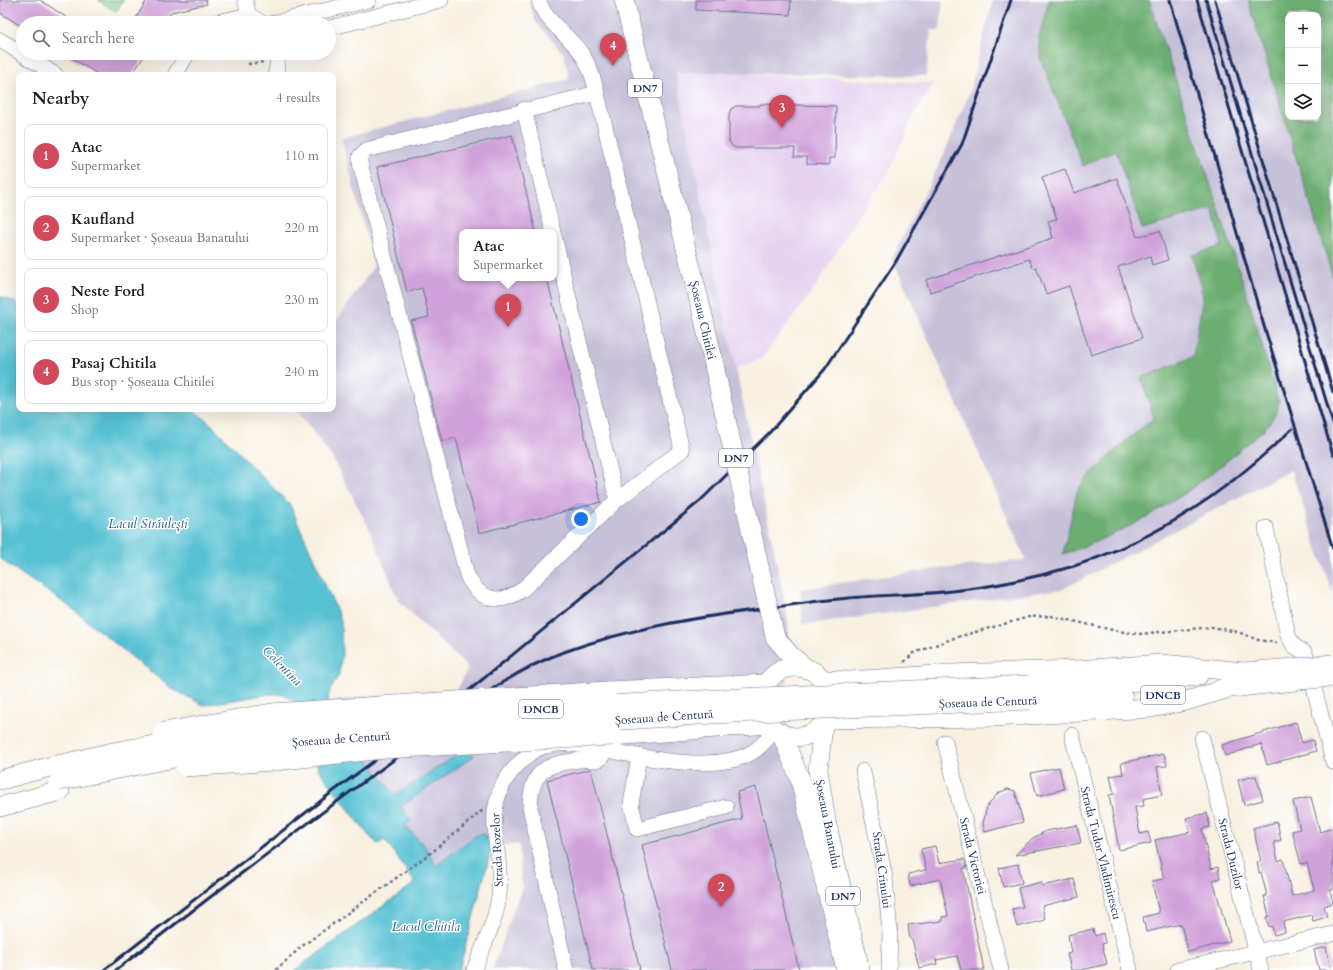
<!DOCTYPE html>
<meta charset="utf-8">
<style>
:root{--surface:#fff;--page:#f2f2f2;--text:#202124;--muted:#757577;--line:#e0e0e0;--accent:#d1495b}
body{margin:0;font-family:Cardo,serif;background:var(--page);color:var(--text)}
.controls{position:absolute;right:12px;top:12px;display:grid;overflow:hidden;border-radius:8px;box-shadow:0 4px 16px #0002}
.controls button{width:36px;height:36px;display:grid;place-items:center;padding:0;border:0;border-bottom:1px solid var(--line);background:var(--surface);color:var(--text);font:20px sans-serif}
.you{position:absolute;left:581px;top:519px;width:14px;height:14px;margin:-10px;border:3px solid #fff;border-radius:50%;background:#1a73e8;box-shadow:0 0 0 6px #1a73e833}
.badge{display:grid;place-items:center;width:26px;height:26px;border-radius:50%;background:var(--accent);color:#fff;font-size:13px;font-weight:700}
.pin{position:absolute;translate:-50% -33px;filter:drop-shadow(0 1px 2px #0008)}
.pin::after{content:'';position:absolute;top:21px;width:14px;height:12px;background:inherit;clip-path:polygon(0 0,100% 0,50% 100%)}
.popup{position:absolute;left:459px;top:229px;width:98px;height:52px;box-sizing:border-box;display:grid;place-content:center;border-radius:8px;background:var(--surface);filter:drop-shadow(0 1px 3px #0005);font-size:13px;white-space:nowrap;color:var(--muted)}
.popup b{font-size:15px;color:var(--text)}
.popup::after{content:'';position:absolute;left:50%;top:100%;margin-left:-8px;border:8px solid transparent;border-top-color:var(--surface)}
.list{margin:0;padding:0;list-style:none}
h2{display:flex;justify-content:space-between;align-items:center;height:52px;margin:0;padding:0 16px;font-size:17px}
h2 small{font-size:13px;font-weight:400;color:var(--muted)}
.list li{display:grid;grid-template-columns:26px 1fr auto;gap:12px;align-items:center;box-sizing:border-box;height:64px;margin:0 8px 8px;padding:0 8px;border:1px solid var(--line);border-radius:8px}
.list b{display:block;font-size:15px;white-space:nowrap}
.list p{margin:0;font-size:13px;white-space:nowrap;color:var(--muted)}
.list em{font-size:13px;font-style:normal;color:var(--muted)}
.icon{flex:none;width:22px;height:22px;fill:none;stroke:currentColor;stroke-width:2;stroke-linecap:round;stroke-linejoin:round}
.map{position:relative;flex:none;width:1333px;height:970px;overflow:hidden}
.search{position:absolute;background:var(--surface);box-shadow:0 4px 16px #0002;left:16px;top:16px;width:320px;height:44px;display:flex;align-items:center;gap:10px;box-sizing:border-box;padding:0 14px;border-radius:22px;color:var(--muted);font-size:15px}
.panel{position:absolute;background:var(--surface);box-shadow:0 4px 16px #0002;left:16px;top:72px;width:320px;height:340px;border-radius:8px}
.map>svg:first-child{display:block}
</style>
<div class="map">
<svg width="1333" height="970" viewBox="0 0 1333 970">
<rect width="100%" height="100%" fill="#fff"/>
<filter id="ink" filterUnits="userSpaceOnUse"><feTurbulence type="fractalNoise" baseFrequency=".025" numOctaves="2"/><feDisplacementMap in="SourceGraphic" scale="8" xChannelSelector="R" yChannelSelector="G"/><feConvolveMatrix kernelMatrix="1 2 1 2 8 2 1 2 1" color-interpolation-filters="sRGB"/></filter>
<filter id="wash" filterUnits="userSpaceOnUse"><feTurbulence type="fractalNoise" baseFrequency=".012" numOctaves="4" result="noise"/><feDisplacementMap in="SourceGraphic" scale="16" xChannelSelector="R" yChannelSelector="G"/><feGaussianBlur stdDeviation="0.9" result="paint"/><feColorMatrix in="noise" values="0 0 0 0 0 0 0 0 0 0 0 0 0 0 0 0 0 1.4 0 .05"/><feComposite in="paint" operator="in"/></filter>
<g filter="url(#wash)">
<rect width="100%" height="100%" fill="#f8f0e0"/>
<polygon fill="#e5d3f1" points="676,71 934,83 914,115 887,175 859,214 815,288 762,358 736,369"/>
<g fill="#c7c0d9" fill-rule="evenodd">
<path d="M529,0h414l-3,30h-9l-5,46 -250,-4 60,297 48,228 5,32 -3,88 54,253h-348l30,-83 -3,-43 -27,3 -9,-14 -8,3 -39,30 -11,-19 -20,-22 5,-4 -9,-15 72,-50 -5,-8 -73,48 -41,-53 -26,-42 129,-11 11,-22 -70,-68 -30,-74 -36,-69 -36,-48h37v-83l41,-60 -33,-128 228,-59 -5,-25 -29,-33zM462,232h92v46h-92z"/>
<path d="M993,0h340v595l-42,-125 -228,119 -261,36 -2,-36 128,-19 98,-10 -134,-302 49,-97 28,-67zM1288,15h30v102h-30z"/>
</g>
<polygon fill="#86ca83" stroke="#507c70" points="98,0 124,0 116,12"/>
<g fill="#6cae71" stroke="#446e68" fill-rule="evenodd">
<path d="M1049,0h100l97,291 33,112c-4,20 -21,32 -36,44 -52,47 -113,85 -180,107l14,-62 8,-12 38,-37 31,-25 -13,-40 52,-21 10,-61 -11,-41 30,-9 -9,-37 -71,20 -26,-79 -33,16 -43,-109 -1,-21z"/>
<path d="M1248,0h85v278zM1288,15h30v102h-30z"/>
</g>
<polygon fill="#57c1d3" stroke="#397898" points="0,296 19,304 19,409 191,409 208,421 290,505 341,620 342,655 339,674 329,693 328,701 354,743 395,795 468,748 474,756 401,806 411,821 405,825 425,847 436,866 475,836 483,833 492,847 459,970 295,970 415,883 385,840 378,844 369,836 319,770 294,701 284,695 270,694 204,705 172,689 67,605 0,559"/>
<g id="blocks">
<g fill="#d0a1da">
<polygon points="0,0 40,0 75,23 23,23 23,27 0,13"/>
<polygon points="147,0 206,0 207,4 171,12 164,23 133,23"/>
<polygon points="696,0 791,0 790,15 696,10"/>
<polygon points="64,53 146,53 132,75 99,75"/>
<polygon points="760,104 836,106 835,158 829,158 829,165 807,164 807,157 794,157 795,148 736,148 732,146 729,141 729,114 731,109 736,106 760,106"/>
<polygon points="512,135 536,232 462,232 462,278 547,278 601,502 479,533 456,438 442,441 411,321 429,317 422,288 407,292 377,167"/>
<polygon points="1065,169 1074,193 1117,178 1137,237 1160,231 1168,260 1152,265 1150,256 1118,267 1142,338 1091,355 1069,286 1046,294 1036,267 1033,268 1029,259 930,292 926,280 1053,238 1048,221 1057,219 1042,177"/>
<polygon points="1296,722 1302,743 1313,740 1316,751 1267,765 1261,744 1225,756 1222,745"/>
<polygon points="1164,754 1167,766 1157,767 1162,795 1143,799 1144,806 1135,807 1140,834 1148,832 1151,843 1119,850 1109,795 1114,794 1110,776 1123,774 1121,763"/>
<polygon points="1059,767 1064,789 1037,796 1031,773"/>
<polygon points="591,769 640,970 593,970 547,780"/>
<polygon points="1256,776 1263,800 1244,805 1238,780"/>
<polygon points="756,787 799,970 672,970 642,845 742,819 737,792"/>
<polygon points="1008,789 1015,791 1023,822 985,832 983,824 987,806 998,793"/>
<polygon points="1311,797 1320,832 1333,828 1333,890 1330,890 1333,903 1324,906 1327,917 1313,921 1311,915 1283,922 1285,932 1274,935 1272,926 1269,927 1266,917 1269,916 1264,896 1267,896 1261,872 1259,873 1257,862 1261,861 1253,828 1277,822 1281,840 1274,842 1278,861 1283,859 1292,896 1314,890 1307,863 1301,864 1292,831 1300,829 1293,801"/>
<polygon points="1207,813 1210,827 1202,829 1211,869 1218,867 1220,878 1213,880 1230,941 1188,952 1181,924 1146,932 1143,917 1159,913 1152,881 1164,879 1155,840 1190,832 1186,818"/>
<polygon points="1077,825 1081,843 1015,855 1033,838 1046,831"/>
<polygon points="935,846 939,863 964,859 967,868 963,868 984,970 961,970 957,956 936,960 937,964 919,968 912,939 910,939 908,925 943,921 942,917 948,916 940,879 910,886 908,874 926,870 921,849"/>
<polygon points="1018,864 1022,883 1003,887 999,868"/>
<polygon points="1074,879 1079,897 1042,906 1045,920 1017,927 1012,909 1023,907 1018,888 1041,882 1042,886"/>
<polygon points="1093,929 1095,936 1103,933 1105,943 1102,944 1107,964 1082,970 1071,970 1067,954 1071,953 1068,935"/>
<polygon points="1326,947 1331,970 1319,970 1314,950"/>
</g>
</g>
</g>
<g filter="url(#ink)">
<use href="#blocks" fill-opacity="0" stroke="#68738c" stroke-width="1"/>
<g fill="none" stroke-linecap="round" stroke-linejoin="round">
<g stroke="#68738c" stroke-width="16">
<g id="minor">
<polyline points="245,0 249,15 262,23"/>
<path d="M539,0c3,19 31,36 42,53 13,18 16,43 22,65l79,332 -65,50 -94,89c-23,17 -44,12 -56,-14l-107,-412v-7l6,-6 231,-57"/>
<polyline points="212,23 249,15"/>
<polyline points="273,23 369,0"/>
<polyline points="329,28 441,0"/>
<polyline points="0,40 56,75"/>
<polyline points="175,75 188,53"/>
<polyline points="276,75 278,53"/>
<polyline points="524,109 553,232"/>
<polyline points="554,236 617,500"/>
<polyline points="1266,528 1288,636 1294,646 1305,653 1333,762"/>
<polyline points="1072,735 1130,970"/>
<polyline points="1202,738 1261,970"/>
<polyline points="945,742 1001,970"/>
<polyline points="639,756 631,804 637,829 726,807"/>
<polyline points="863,771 885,877 890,933 889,970"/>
<path d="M474,970c9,-24 22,-49 25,-74 5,-46 -20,-85 13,-125 7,-8 15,-17 25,-22 27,-12 63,0 90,5 34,7 90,16 122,0 11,-5 18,-15 26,-25"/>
<path d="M566,970l-36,-163c1,-36 15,-43 49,-47 7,-1 14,1 21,-1l7,-10"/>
<polyline points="1178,970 1333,934"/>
</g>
</g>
<g stroke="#68738c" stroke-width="20">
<g id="major">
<polyline points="624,0 705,324 721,397"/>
<polyline points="775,637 790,655 807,669"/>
<circle cx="796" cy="702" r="35"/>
<polyline points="1233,673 1293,668"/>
<polyline points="823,680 849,681 951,674 1076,670 1162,664 1244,672"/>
<polyline points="1029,685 1145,681 1198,676"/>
<polyline points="1221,689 1295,681"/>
<polyline points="607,691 766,684"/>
<polyline points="1030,700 1123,697"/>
<polyline points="827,719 993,717 1151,708 1186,701 1233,687"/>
<polyline points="823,725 818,770 826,821 860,970"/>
<polyline points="781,733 800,779 846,970"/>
<polyline points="612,736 769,724"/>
<polyline points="0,780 57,765"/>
<polyline points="0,807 60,791"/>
</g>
</g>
<g stroke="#68738c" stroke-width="2.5" stroke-dasharray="3 3" stroke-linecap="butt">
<polyline points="248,64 264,62"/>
<polyline points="904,662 914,653 954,638 1029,617 1051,616 1117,631 1139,634 1212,627 1238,632 1258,640 1277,643"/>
<polyline points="276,970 301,947 432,852 483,810"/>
</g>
<use href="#minor" stroke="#fff" stroke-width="15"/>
<use href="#major" stroke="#fff" stroke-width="19"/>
<g stroke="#1b2f5e" stroke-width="3">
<polyline points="1170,0 1260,313 1333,549"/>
<polyline points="1197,0 1333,455"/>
<polyline points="1206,0 1333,424"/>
<polyline points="1215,0 1333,392"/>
<polyline points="104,970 331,793 472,688 700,501 770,432 825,369 895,263 962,144 1011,0"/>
<path d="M116,970c100,-78 201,-155 304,-229 45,-33 88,-68 141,-88 68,-25 137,-36 209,-45 26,-4 53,-8 79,-10 31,-3 63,-3 94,-6 44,-4 88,-13 131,-26 88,-29 152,-74 218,-137"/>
</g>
<g stroke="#68738c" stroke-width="20" stroke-linecap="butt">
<g id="major-bridge">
<polyline points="721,397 775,637"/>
<polyline points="1293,668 1333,664"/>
<polyline points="1300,680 1333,677"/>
<polyline points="163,732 272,713 607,691"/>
<path d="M57,765c24,-5 48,-12 72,-16 126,-21 253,-30 381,-38 173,-11 346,-19 519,-26"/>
<polyline points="185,767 274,761 385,749 612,736"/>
<polyline points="59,781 184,756 273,744 713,714 1030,700"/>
</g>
</g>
<use href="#major-bridge" stroke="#fff" stroke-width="19"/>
</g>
</g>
<g text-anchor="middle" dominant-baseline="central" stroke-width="3" stroke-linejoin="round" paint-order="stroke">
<g fill="#fff" stroke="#5f6d8e" stroke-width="1">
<rect x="628" y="79" width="34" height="18" rx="3"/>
<rect x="719" y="449" width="34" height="18" rx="3"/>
<rect x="1141" y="686" width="44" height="18" rx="3"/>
<rect x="519" y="700" width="44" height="18" rx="3"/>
<rect x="826" y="887" width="34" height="18" rx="3"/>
</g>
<g font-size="11" font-weight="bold" fill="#1b2f5e">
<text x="645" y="88">DN7</text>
<text x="736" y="458">DN7</text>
<text x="1163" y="695">DNCB</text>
<text x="541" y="709">DNCB</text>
<text x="843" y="896">DN7</text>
</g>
<g font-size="12" fill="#1b2f5e" stroke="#fff">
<text transform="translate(703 320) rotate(77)">Șoseaua Chitilei</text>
<text transform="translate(988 702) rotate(-2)">Șoseaua de Centură</text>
<text transform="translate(664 717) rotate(-4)">Șoseaua de Centură</text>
<text transform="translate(341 739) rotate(-4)">Șoseaua de Centură</text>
<text transform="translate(828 824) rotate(79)">Șoseaua Banatului</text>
<text transform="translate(497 850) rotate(-93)">Strada Rozelor</text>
<text transform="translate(1101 853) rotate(76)">Strada Tudor Vladimirescu</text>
<text transform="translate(1231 854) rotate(76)">Strada Duzilor</text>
<text transform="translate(973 856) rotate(76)">Strada Victoriei</text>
<text transform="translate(882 870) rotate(82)">Strada Crinului</text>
</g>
<g font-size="13" font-style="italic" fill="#306287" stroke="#fff">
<text x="148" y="524">Lacul Străulești</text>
<text transform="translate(282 666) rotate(45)">Colentina</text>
<text x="426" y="927">Lacul Chitila</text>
</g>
</g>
</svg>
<div class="controls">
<button>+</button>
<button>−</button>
<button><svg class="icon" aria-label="layers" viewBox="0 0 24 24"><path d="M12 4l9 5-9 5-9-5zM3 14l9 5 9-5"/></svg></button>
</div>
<div class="you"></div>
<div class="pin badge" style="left:508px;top:327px">1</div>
<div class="popup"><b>Atac</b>Supermarket</div>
<div class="pin badge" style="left:721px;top:907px">2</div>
<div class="pin badge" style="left:782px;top:128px">3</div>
<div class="pin badge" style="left:613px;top:66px">4</div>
<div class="search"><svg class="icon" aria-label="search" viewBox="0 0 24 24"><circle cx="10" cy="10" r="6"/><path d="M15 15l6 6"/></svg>Search here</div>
<section class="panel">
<h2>Nearby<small>4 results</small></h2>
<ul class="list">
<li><span class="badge">1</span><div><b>Atac</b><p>Supermarket</p></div><em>110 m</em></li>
<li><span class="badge">2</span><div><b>Kaufland</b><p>Supermarket · Șoseaua Banatului</p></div><em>220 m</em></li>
<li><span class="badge">3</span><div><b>Neste Ford</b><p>Shop</p></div><em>230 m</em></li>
<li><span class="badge">4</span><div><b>Pasaj Chitila</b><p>Bus stop · Șoseaua Chitilei</p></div><em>240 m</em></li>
</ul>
</section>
</div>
